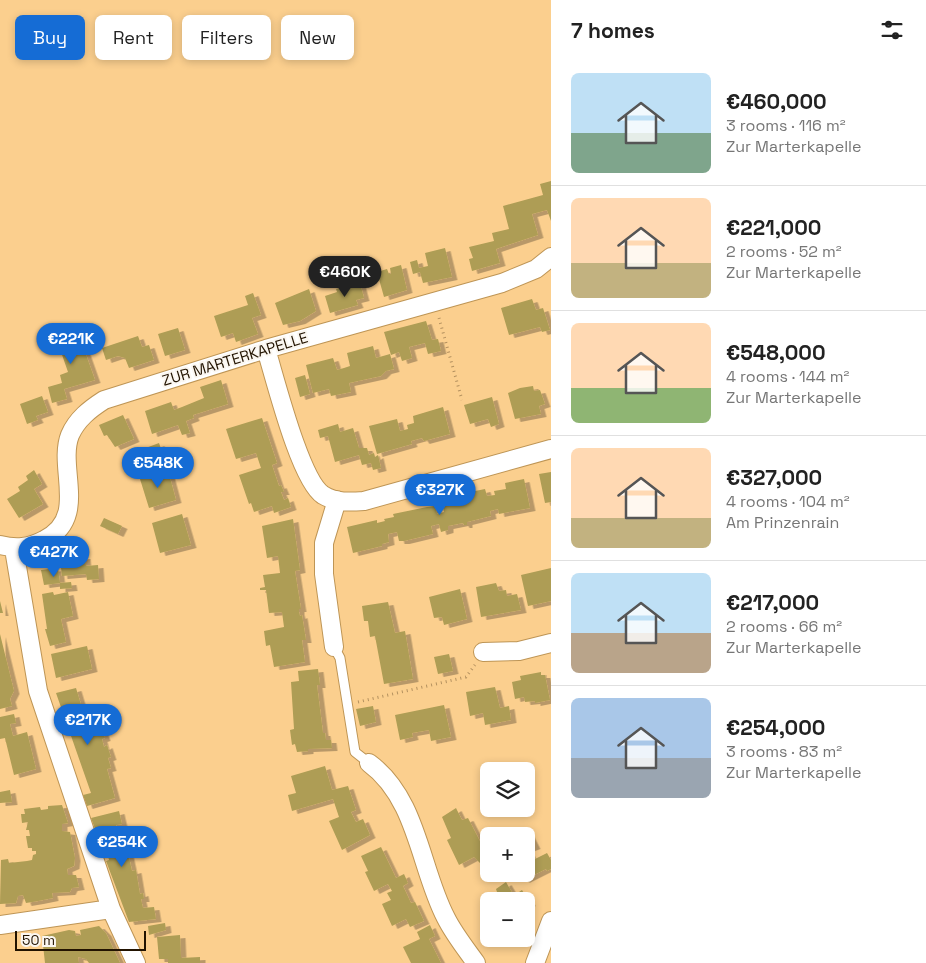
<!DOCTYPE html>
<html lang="en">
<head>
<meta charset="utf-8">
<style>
	:root { --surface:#fff; --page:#f6f6f6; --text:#222; --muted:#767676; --line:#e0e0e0; --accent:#156cd5 }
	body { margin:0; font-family:"Space Grotesk",sans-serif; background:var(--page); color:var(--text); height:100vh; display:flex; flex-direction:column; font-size:19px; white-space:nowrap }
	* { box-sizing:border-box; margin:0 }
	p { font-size:16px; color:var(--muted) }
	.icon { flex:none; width:28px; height:28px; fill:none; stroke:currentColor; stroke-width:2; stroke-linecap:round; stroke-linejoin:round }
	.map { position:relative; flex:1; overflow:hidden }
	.sheet { display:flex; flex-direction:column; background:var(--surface); width:375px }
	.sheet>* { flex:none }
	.top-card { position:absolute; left:15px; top:15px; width:460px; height:45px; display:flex; gap:10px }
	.tools { position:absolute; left:480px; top:762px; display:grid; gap:10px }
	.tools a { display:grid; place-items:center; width:55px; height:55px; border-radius:8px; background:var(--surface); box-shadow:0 2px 8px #0003; font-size:25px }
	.scale { position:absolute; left:15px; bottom:12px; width:131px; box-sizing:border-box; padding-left:5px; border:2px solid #221300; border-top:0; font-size:14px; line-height:18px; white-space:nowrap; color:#221300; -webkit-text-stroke:4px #fbf7f1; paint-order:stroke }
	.price { position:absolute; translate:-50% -42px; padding:0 11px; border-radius:18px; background:var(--accent); color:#fff; font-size:16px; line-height:32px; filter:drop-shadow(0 1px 2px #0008) }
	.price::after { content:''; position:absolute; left:50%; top:30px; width:15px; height:11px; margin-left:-8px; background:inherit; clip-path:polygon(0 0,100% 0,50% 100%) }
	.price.active { background:#222; color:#fff }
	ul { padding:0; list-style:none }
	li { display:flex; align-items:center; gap:15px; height:125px; padding:0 20px }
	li+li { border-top:1px solid var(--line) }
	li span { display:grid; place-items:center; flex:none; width:140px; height:100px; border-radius:8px; color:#555 }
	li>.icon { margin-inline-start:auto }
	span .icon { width:60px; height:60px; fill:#fffc; stroke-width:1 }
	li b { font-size:21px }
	h2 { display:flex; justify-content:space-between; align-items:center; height:60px; padding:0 20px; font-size:21px }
	.pill { padding:0 18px; border-radius:8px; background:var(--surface); box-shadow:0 2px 8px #0003; font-size:18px; line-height:45px }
	.pill.active { background:var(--accent); color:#fff }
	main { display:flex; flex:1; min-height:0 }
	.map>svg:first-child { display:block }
	.building { fill:#ae9d54; filter:url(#shadow) }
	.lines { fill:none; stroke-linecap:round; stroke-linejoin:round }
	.lane-casing { stroke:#be9555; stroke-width:11 }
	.street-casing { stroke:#be9555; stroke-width:20 }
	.path { stroke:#b4915f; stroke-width:3; stroke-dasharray:1 4; stroke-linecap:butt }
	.lane { stroke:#fff; stroke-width:9 }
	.street { stroke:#fff; stroke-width:18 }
	.labels { text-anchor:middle; stroke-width:4; stroke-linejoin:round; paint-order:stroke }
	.street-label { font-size:15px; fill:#221300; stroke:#fbf7f1 }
</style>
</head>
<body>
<main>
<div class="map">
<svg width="551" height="963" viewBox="0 0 551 963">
	<defs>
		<filter id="shadow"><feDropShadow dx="5.5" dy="3" stdDeviation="0" flood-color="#0004"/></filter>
	</defs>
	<rect width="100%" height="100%" fill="#fbcf8e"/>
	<path class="building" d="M551,181v40l-4,-11 -15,4 6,21 -42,14 4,14 -28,8 -3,-12 4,-1 -4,-11 25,-6 -2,-8 17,-4 -6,-23 40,-11 -3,-11z
		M445,248l7,29 -29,6 -3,-11 -7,2 -3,-12 7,-2 2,8 9,-2 -3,-13z
		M401,265l6,25 -23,7 -7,-25 10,-3 2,5h2l-1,-6z
		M360,283l4,15 -8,2 2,5 -28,8 -5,-17 12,-4 -1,-3z
		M309,289l7,22 -16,10 -17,4 -8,-22z
		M253,293l8,22 -9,3 6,16 -22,8 -3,-9 -12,4 -7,-21 34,-11 -3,-9z
		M532,299l4,11 7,-2 7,22 -8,2 -2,-5 -31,8 -8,-27z
		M426,321l6,19 6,-1 3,12 -13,3 -3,-11 -16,4 3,11 -10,3 -3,-9 -8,3 -7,-23z
		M178,328l7,22 -20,6 -7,-22z
		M77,329l18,51 -31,9 3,10 -15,4 -4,-16 14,-4 -2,-8 8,-3 -8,-23 -5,2 -4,-12z
		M138,336l4,11 7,-2 5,15 -25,8 -4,-10 -7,-2 -12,4 -4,-12z
		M373,346l3,12 14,-4 4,15 -8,2 -5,5 -32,7 2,9 -20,4 -2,-7 -16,4 -7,-28 27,-7 4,12 7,-2 6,-2 -3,-13z
		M305,375l5,19 -10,3 -5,-19z
		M221,380l7,24 -35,11 1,3 -8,3 4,12 -8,2 -4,-10 -26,9 -7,-23 26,-9 3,8 8,-3 22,-9 -4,-11z
		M533,386l1,5 6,-1 5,14 -6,2 2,8 -26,5 -7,-26 12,-5z
		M42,396l6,16 -12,4 2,4 -11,4 -7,-20z
		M492,397l7,27 -8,3 -3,-8 -18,5 -6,-19z
		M443,407l7,27 -26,7 -2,-3 -11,3 1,3 -35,10 -8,-28 28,-7 3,12 8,-2 -1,-4 7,-2 -1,-7z
		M123,415l11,24 -19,8 -8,-12 -3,1 -5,-11z
		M262,418l15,45 -5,2 7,21 2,-1 3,7h-3l3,8 4,-2 3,9 -17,6 -2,-7 -18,6 -3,-9 -2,1 -10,-29 22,-7 -5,-15 -20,6 -10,-30z
		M338,424l2,8 13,-4 6,20h8l2,7 5,-2 1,4 3,-2 3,13 -8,2 -2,-7 -9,2 -3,-10 -24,7 -7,-26 -8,2 -2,-8z
		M159,443l6,17 -17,5 -5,-16z
		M34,470l8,14 -8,5 9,15 -24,14 -12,-19 13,-8 -2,-4 10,-7 -2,-4z
		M168,470l8,30 -27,8 -9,-29z
		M551,472v30l-6,1 -6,-29z
		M524,479l6,29 -31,6 -1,-5 -8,2 1,5 -24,6v3h-3l-1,-2 -15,3v4l-7,2 -2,-8 -8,2 2,8 -29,7h-5l-2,-9 -9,2 1,8 -7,2v2l-29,7 -6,-26 30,-7v3l8,-2 -1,-2 10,-2 -1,-3 34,-7 8,-1 2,8 7,-2 -3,-14 44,-9 2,7 8,-1 -1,-4 12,-2 -1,-6z
		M182,514l9,31 -31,8 -8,-30z
		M104,518l18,8 -4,8 -18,-8z
		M293,519l7,51 -5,1 6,38h-2v3l1,4 2,-1 4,25h-4l3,22 -31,5 -4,-22 -4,1 -2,-15 20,-4 -2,-15 -13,1 -3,-23h-6v-2l5,-1 -2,-12 17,-2 -2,-17 -11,2 -5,-32z
		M85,556l1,10 12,-1 1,14 -12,1 -1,-6 -24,2 -2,-17z
		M58,568l2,15 11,-1 1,6 -12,1v-6l-16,2 -3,-15z
		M551,568v33l-23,5 -7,-31z
		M496,583l3,8 7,-1 1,6 10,-2 4,16 -40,7 -5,-30z
		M460,589l7,30 -23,6 -2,-8 -8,1 -5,-21z
		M53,592l1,3 14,-3 5,24 -12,3 5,23 -16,4 -5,-17h2l-5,-35z
		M0,601l3,12h-3z
		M388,602l7,31 10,-2 8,48 -29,5 -9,-48 -5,1 -2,-16h-4l-2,-15z
		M0,634l14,57 -4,8 2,7 -12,3z
		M87,646l5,23 -36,9 -5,-24z
		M449,654l4,17 -15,3 -4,-17z
		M318,669l2,16h-3l6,48h2l1,7h5l1,8 -24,1v2l-11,1 -2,-8 -3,1 -2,-15 4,-1 -3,-47 8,-1 -1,-10z
		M541,672v3h4l5,25 -15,3v-2l-10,1 -1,-5 -9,2 -3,-17 9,-2 -1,-4z
		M495,687l5,21 9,-2 2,14 -26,5 -2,-12 -13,3 -4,-24z
		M76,688l6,20 11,-2 4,21 4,-1 4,12 -3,1 2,8 3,-2 4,12 -3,1 3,10 -4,1 8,29 -28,8 -4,-11 8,-2 -35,-100z
		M444,705l7,32 -20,4 -2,-11 -17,3 1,4 -13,3 -5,-25z
		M373,706l3,16 -16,4 -4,-17z
		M14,714l2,9 -6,1 3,12 14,-4 9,37 -22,6 -9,-37 -5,1v-22z
		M325,766l7,24 16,-4 8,24 -5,2 5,10 7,-3 7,16 -28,15 -13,-29 10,-4 -6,-18 -41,12 -4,-16 8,-2 -5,-17z
		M10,790l2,12 -12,1v-11z
		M62,805l6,18 -6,1v7l8,1 5,26 -1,8 -7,3 1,6h8l3,12 -7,1 -2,4 -18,1 1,5 -15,3 -12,2 -3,-8 -5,1 -2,7 -16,1 1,-44 7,-1 1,4 18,-2 5,-1 1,-5 3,-1v-3h-4v-3h-4l-2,-12h4l-1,-6h-3l2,-8 -6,1 -1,-9h4l-1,-5 16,-2 1,3 7,-1v-3z
		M456,808l6,12 6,-2 19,37 -7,8 -6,-6 -15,8 -12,-25 4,-2 -9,-21z
		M119,811l3,13 -6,1 4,15 5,-1 7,32 4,-1 4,24 3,-1 1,6h-3l2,9 11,-1 2,12 -27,3 -23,-61 3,-1 -4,-16 -4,1 -10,-27z
		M529,834l6,12 -8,3 6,11 14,-7 4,7v9l-4,2 -1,-2 -22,11 -3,-6h5v-39z
		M381,847l15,31 8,-4 4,9 -5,3 8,17 4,-1 9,19 -14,6 -4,-8 -14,7 -10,-22 9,-4 -4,-7 5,-2 -4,-7 -14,7 -9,-19 3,-1 -7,-15z
		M506,882l11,19h-28v15l-9,-15 17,-9 -1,-3z
		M522,890l8,13 -4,3v-5h-6l-4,-7z
		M165,923l1,7 -17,5 -1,-9z
		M430,925l5,11 -6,3 12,24h-30l-8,-16 17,-8 -3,-7z
		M99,926l7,7 14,30h-31l-3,-4 -8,-2 1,6h-34l-3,-27 27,-6 6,1 1,5 5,-1 -1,-5z
		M180,935l1,23 19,-1v6h-32v-4h-9l-2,-22z"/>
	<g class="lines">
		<defs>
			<path id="lane" d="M334,647l6,11 15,94 14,11"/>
			<path id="street" d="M266,349c9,29 34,131 57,146 13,8 27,7 41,6l187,-52
				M0,545c16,4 29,3 44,-5 45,-22 13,-72 26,-105 7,-16 20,-26 34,-35l162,-51 236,-66 34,-14 15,-12
				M334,647l-10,-73v-31l13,-43
				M483,652l36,-1 32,-8
				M369,763c49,36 51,106 77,155 8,16 20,31 30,45
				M111,909l25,54
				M0,925l111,-16 -73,-218 -24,-142
				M535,963l16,-42"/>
		</defs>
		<use href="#lane" class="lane-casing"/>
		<use href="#street" class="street-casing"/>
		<path class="path" d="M439,318l23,82
			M358,702l108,-25 9,-12"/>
		<use href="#lane" class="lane"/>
		<use href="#street" class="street"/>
	</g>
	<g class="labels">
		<g class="street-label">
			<text transform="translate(235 359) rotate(-17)" y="5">ZUR MARTERKAPELLE</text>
		</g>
	</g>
</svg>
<div class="tools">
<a><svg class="icon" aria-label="layers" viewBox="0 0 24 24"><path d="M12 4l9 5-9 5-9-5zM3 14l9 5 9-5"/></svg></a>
<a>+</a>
<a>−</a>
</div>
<div class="scale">50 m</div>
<b class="price active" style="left:345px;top:298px">€460K</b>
<b class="price" style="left:71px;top:365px">€221K</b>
<b class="price" style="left:158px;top:489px">€548K</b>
<b class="price" style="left:440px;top:516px">€327K</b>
<b class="price" style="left:54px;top:578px">€427K</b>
<b class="price" style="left:88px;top:746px">€217K</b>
<b class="price" style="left:122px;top:868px">€254K</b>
<div class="top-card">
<a class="pill active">Buy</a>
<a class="pill">Rent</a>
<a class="pill">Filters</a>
<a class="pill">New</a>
</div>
</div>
<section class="sheet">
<h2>7 homes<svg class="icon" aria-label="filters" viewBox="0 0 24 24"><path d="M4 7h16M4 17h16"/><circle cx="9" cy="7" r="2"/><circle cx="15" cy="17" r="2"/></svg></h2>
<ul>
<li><span style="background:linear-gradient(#bfe0f5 60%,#7fa58c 0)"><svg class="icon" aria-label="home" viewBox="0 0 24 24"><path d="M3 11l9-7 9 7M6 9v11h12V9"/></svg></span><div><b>€460,000</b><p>3 rooms · 116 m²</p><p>Zur Marterkapelle</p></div></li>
<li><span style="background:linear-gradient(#ffd9b3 65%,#c2b280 0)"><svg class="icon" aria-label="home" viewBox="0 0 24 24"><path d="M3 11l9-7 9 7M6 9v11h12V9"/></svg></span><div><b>€221,000</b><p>2 rooms · 52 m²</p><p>Zur Marterkapelle</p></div></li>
<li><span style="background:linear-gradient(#ffd9b3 65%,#8fb573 0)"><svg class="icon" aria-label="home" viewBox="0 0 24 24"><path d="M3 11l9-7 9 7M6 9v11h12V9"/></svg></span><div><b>€548,000</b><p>4 rooms · 144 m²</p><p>Zur Marterkapelle</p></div></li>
<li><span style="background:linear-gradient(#ffd9b3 70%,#c2b280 0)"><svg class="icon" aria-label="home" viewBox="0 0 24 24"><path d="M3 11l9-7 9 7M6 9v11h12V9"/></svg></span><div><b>€327,000</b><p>4 rooms · 104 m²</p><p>Am Prinzenrain</p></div></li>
<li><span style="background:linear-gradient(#bfe0f5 60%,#b9a48a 0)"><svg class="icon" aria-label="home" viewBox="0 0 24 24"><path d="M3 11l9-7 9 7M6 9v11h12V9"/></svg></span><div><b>€217,000</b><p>2 rooms · 66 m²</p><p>Zur Marterkapelle</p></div></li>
<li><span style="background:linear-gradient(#a9c7e8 60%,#9aa5b1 0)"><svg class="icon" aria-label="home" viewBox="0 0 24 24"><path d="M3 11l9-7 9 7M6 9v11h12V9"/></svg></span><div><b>€254,000</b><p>3 rooms · 83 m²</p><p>Zur Marterkapelle</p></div></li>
</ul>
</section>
</main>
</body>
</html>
